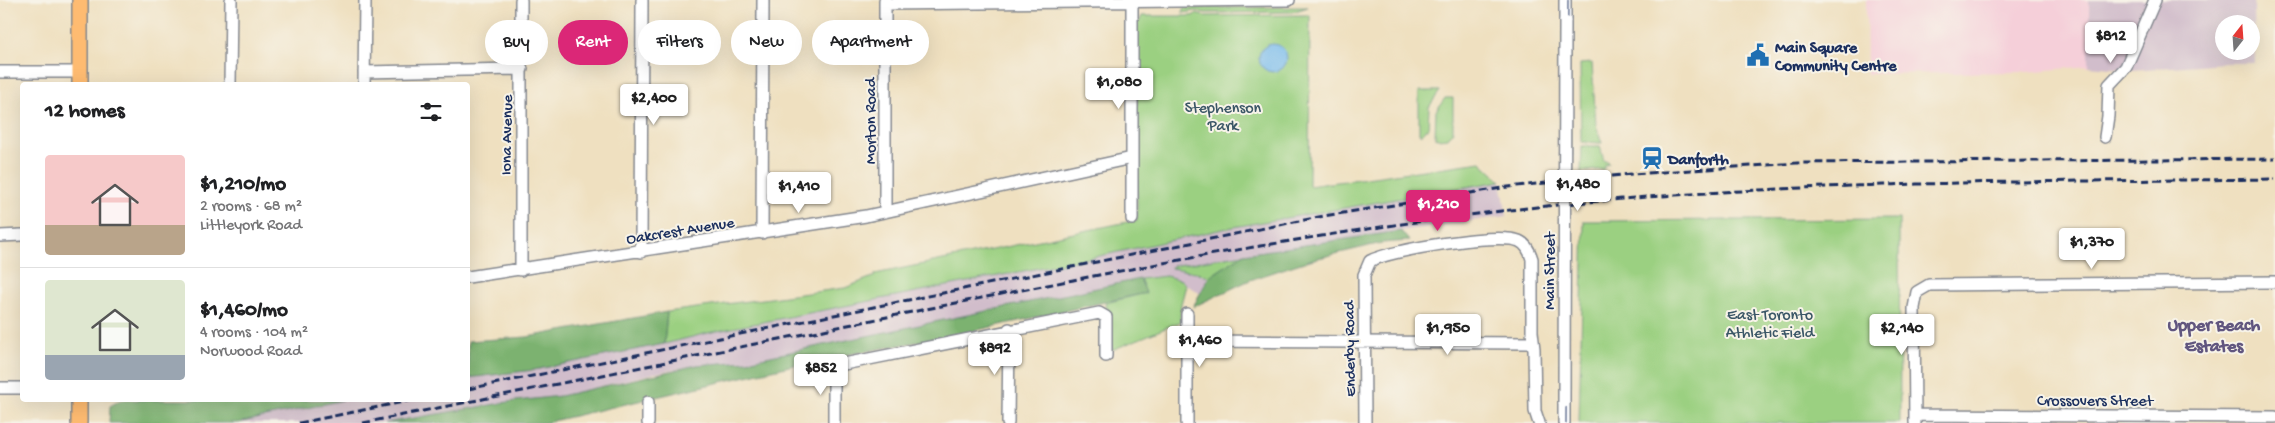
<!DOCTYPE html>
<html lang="en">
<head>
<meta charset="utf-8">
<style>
	:root { --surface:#fff; --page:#f2f2f2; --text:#202124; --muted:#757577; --line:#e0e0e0; --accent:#db2777 }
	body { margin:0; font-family:"Gochi Hand",sans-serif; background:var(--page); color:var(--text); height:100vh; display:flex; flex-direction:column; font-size:19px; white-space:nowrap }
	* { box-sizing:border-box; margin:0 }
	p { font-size:16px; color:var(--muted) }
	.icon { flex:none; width:28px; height:28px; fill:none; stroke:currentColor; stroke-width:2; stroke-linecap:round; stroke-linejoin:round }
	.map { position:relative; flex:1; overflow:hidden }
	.sheet { position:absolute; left:20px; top:82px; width:450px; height:320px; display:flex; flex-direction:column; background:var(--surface); border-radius:5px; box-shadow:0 5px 20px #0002 }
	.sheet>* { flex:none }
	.guide { position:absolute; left:485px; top:20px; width:475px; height:45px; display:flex; gap:10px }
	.needle { width:32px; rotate:17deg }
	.tools { position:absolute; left:2215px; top:15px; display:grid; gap:10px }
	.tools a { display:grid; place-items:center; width:45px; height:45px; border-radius:50%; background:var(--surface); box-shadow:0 5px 20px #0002; font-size:25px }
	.price { position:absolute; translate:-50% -42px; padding:0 11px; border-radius:5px; background:#fff; color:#222; font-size:16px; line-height:32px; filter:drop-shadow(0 1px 2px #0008) }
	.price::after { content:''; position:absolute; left:50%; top:30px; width:15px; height:11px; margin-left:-8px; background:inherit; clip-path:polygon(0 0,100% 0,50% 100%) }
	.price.current { background:var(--accent); color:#fff }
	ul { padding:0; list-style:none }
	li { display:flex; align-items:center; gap:15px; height:125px; padding:0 25px }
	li+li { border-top:1px solid var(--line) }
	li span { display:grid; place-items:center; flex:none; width:140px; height:100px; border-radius:5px; color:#555 }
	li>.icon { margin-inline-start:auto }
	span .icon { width:60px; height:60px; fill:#fffc; stroke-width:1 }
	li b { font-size:21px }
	h2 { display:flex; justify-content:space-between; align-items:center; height:60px; padding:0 25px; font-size:21px }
	.tag { padding:0 18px; border-radius:22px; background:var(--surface); box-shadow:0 5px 20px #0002; font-size:18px; line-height:45px }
	.tag.current { background:var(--accent); color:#fff }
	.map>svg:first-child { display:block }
	.built { fill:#f5cfd9 }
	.industrial { fill:#d1bdcb; fill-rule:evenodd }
	.green { fill:#9bd081; stroke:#5b8070 }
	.forest { fill:#7cb26f; stroke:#4c7066 }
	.water { fill:#77bbed; stroke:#4975a6 }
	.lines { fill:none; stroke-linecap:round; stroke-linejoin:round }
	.minor-casing { stroke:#85888f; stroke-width:14 }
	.major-casing { stroke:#85888f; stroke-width:18 }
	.minor { stroke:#fff; stroke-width:11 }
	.major { stroke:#febb71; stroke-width:15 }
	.tram { stroke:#1b2f5e; stroke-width:1 }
	.rail { stroke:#1b2f5e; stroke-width:3; stroke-dasharray:8 4; stroke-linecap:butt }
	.minor-bridge-casing { stroke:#85888f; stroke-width:14; stroke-linecap:butt }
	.minor-bridge { stroke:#fff; stroke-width:11 }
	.labels { text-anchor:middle; stroke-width:4; stroke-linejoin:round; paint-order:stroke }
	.poi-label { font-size:16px; font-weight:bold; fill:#1b2f5e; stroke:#f7f3e8; text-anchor:start }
	.park-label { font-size:16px; fill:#3b5767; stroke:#f7f3e8 }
	.street-label { font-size:16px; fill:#1b2f5e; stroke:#f7f3e8 }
	.neighbourhood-label { font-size:18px; font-weight:bold; fill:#61567f; stroke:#f7f3e8 }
</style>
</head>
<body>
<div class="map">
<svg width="2275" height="423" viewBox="0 0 2275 423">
	<rect width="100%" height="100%" fill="#f7f3e8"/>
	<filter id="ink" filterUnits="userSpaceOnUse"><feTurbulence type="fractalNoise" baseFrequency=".02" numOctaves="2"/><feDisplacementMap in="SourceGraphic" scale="10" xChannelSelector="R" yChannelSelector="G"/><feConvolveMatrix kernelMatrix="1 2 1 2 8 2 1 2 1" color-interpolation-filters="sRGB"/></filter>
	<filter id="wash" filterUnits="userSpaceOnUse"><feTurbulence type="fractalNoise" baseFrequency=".0096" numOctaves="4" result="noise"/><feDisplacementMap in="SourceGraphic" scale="20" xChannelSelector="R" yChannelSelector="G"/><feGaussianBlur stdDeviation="1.12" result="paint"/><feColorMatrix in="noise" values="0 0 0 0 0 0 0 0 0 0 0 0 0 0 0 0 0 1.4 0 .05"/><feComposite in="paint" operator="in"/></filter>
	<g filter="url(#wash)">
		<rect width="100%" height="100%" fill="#efe0c0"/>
		<path class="built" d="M1866,0h223v66l-62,6 -160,2z"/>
		<path class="industrial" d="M2089,0h165l1,63h-31l-91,7 -44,-4zM2224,24h27v27h-27z
			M1501,181l6,35 -142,20 -156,41 -9,16 -14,-8 -5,-5 -15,-4 -14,1 -405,84 -50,4 -42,8 -95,23 -52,6 -123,21h-147l105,-23h125v-22l66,-8 178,-38 383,-75 133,-29z"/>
		<path class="green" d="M1308,7l-16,5 -87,1 -9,-2 -13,2v-5z
			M1196,14l8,2 106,-1 -1,171 172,-24 20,19 -273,47 -133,29 -383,75 -48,12 3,-32 178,-24 30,-12v-2l262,-54v-198h2l3,-6h50z
			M1592,63l4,62 6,18 -21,-1 -1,-78z
			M1419,91h21l-11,16 -1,22h-3l-3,5h-3z
			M1445,98h8v34l-5,6 -11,1 -2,-1 1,-27z
			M1582,146h18l4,15h4l1,3 -4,1 -1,4 -23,3z
			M1899,219l1,204h-321l5,-202z
			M1244,254l-35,23 -15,-5 -23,-4 1,-2z
			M1166,276l15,4 5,5 -5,19 -1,18 -68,28c-5,-16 0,-32 -7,-47l41,-10 -6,-14z"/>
		<path class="forest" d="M1401,231l8,10 -27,2 -72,17 -60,20 -57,27 16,-30 35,-23z
			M1140,279l6,14 -196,43 -143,26 -263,61h-159l123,-21 52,-6 137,-31 50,-4z
			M667,312l-3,32 -130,26 -66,8v-37l59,-4z
			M121,400h222l-105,23h-129l1,-17z"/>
		<path class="water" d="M1259 58a14 14 0 1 1 28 0a14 14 0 1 1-28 0Z"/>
	</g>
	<g filter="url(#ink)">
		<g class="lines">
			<defs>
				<path id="minor" d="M885,0v212
					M1132,0v219
					M885,4l404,-4
					M1565,22v-22
					M0,72h80
					M364,72l158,-3
					M230,85l1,-85
					M364,85l1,-85
					M2105,137l3,-21 1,-31 17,-18 29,-67
					M762,233l1,-233
					M0,236l22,-1
					M641,252l1,-252
					M521,270v-270
					M468,277l398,-61 266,-58
					M1187,341l346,2
					M0,388h22
					M648,402v21
					M1915,415l360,2
					M834,423v-55l10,-4 255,-51 7,4v39
					M1008,423l1,-94
					M1187,423v-109
					M1365,423l-1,-148 6,-14c21,-11 127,-29 149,-20 7,3 11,11 13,18v73l2,17 1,62 4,12
					M1564,423v-21
					M1915,423l-1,-115 3,-16 12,-7 346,-3"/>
				<path id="major" d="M80,85v-85
					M79,423v-23"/>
			</defs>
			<use href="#minor" class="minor-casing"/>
			<use href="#major" class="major-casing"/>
			<use href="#minor" class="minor"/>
			<use href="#major" class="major"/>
			<path class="tram" d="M1566,423l2,-423"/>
			<path class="rail" d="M468,389l856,-173 184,-29 124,-13 165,-11 478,-4
				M299,423l114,-23
				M363,423c175,-35 349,-70 524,-106 212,-43 425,-85 641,-109 248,-27 498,-26 747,-29"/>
			<defs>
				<path id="minor-bridge" d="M1564,402l1,-380"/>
			</defs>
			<use href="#minor-bridge" class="minor-bridge-casing"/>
			<use href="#minor-bridge" class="minor-bridge"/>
		</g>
	</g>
	<defs>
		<symbol id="civic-bare" viewBox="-9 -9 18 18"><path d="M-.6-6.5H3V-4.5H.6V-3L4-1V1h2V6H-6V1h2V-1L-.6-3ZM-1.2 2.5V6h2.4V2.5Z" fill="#1f6fb2" stroke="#f7f3e8" stroke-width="2.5" paint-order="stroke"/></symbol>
		<symbol id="station-bare" viewBox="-9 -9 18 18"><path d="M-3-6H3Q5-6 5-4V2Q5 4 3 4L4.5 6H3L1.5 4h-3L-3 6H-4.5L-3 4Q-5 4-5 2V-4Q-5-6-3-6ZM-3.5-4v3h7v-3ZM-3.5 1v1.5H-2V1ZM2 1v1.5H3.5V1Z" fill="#1f6fb2" stroke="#f7f3e8" stroke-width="2.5" paint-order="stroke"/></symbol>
	</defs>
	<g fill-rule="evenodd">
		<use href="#civic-bare" x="1742" y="39" width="32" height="32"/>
		<use href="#station-bare" x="1636" y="142" width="32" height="32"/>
	</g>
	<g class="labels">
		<g class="poi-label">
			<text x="1775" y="52">Main Square<tspan x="1775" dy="18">Community Centre</tspan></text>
			<text x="1668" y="164">Danforth</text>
		</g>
		<g class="park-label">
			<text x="1223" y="112">Stephenson<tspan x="1223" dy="18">Park</tspan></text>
			<text x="1770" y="319">East Toronto<tspan x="1770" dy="18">Athletic Field</tspan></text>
		</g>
		<g class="street-label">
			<text transform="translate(869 121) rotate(-90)" y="6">Morton Road</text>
			<text transform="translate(505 135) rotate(-89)" y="6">Iona Avenue</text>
			<text transform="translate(680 229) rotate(-9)" y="6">Oakcrest Avenue</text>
			<text transform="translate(1548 271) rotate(-90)" y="6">Main Street</text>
			<text transform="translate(1348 349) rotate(-91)" y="6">Enderby Road</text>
			<text x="2095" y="405">Crossovers Street</text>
		</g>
		<g class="neighbourhood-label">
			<text x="2214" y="330">Upper Beach<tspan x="2214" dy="21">Estates</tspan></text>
		</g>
	</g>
</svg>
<div class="tools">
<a><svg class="needle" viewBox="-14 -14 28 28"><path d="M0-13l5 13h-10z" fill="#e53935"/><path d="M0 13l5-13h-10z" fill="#757577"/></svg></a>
</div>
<b class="price" style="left:2111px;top:64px">$812</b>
<b class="price" style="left:1119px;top:110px">$1,080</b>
<b class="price" style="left:654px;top:126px">$2,400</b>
<b class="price" style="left:1578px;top:212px">$1,480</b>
<b class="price" style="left:799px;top:214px">$1,410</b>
<b class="price current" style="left:1438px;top:232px">$1,210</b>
<b class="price" style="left:2092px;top:270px">$1,370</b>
<b class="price" style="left:1448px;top:356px">$1,950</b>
<b class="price" style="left:1902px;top:356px">$2,140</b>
<b class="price" style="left:1200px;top:368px">$1,460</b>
<b class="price" style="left:995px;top:376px">$892</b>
<b class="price" style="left:821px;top:396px">$852</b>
<div class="guide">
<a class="tag">Buy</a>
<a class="tag current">Rent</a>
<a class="tag">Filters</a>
<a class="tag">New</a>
<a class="tag">Apartment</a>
</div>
<section class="sheet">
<h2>12 homes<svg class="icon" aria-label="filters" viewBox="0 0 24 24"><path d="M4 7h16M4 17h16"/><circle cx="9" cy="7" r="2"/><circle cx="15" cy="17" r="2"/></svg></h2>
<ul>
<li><span style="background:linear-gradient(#f6c9c9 70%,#b9a48a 0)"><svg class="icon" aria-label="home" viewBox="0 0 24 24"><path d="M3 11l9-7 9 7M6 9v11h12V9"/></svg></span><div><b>$1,210/mo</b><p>2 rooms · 68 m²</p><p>Littleyork Road</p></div></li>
<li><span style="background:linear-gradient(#dfe7d0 75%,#9aa5b1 0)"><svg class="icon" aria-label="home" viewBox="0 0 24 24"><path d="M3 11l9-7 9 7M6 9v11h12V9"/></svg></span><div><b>$1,460/mo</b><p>4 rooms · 104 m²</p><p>Norwood Road</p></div></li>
</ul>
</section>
</div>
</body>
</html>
